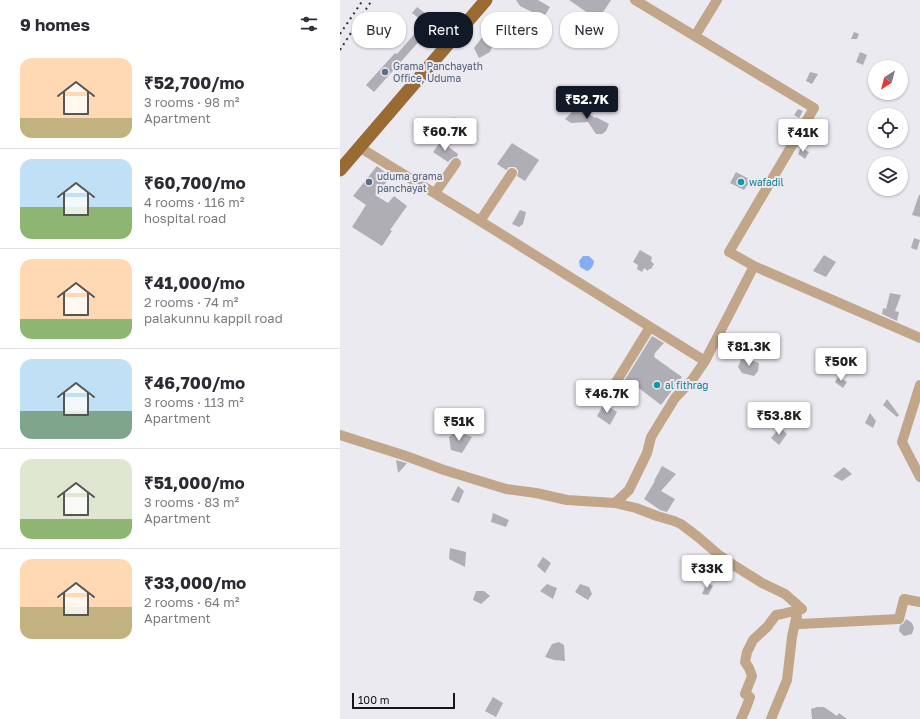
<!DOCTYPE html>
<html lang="en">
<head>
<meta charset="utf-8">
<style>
	:root { --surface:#fff; --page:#f2f2f3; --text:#2b2b33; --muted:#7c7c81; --line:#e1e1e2; --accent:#111827 }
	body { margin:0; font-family:"Golos Text",sans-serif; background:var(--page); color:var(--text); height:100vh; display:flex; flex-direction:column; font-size:15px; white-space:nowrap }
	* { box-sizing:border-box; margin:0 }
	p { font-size:13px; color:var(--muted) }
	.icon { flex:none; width:22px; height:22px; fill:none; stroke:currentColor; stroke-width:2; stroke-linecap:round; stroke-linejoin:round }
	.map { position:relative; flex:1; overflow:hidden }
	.panel { display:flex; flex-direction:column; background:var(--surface); width:340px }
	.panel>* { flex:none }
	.guide { position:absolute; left:12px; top:12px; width:380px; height:36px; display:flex; gap:8px }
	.needle { width:26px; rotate:216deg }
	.controls { position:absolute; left:528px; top:60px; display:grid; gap:8px }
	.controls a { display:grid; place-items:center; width:40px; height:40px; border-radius:50%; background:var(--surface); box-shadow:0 1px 3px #0004; font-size:20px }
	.scale { position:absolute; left:12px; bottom:10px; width:103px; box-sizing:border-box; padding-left:4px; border:2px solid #161518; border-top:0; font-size:11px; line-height:14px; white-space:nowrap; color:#161518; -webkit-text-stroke:3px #eceaf1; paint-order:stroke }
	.price { position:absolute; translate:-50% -34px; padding:0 9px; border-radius:4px; background:#fff; color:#222; font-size:13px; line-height:26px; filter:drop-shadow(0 1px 2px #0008) }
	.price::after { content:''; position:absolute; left:50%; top:24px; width:12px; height:9px; margin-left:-6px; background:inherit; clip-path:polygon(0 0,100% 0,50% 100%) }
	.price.selected { background:var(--accent); color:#fff }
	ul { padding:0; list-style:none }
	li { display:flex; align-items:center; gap:12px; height:100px; padding:0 20px }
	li+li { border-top:1px solid var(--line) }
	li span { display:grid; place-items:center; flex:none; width:112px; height:80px; border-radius:12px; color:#555 }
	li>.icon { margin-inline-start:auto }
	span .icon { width:48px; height:48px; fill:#fffc; stroke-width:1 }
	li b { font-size:17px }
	h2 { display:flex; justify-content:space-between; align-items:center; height:48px; padding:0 20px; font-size:17px }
	.tag { padding:0 14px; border-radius:16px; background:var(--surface); box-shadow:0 1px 3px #0004; font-size:14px; line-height:36px }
	.tag.selected { background:var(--accent); color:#fff }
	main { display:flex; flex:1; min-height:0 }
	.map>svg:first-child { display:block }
	.water { fill:#86adf4 }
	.building { fill:#b0aeb5 }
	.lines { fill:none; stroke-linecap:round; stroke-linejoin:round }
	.minor { stroke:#c1a68a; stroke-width:10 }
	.major { stroke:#9a6a33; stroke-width:13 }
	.rail { stroke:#333135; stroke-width:2; stroke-dasharray:2 4; stroke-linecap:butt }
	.service-dot { fill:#5c6f8a; stroke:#eceaf1; stroke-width:1.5 }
	.culture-dot { fill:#0f9aa8; stroke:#eceaf1; stroke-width:1.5 }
	.labels { text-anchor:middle; stroke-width:4; stroke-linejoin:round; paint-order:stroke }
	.service-label { font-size:10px; fill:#4e5e75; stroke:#eceaf1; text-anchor:start }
	.culture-label { font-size:10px; fill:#0d838f; stroke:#eceaf1; text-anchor:start }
</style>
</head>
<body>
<main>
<section class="panel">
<h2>9 homes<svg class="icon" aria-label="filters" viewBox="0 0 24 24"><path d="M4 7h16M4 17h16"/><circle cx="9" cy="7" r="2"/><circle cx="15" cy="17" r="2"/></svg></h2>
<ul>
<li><span style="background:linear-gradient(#ffd9b3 75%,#c2b280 0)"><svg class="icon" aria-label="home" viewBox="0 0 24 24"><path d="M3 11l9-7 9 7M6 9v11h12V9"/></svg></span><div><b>₹52,700/mo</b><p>3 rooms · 98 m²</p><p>Apartment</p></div></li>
<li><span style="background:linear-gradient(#bfe0f5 60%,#8fb573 0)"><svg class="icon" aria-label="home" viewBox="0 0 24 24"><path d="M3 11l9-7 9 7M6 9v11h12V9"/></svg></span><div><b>₹60,700/mo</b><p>4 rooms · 116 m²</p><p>hospital road</p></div></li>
<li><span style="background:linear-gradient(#ffd9b3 75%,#8fb573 0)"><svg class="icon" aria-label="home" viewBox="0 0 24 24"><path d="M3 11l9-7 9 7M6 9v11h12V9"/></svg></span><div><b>₹41,000/mo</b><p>2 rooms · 74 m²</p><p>palakunnu kappil road</p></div></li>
<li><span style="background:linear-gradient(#bfe0f5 65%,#7fa58c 0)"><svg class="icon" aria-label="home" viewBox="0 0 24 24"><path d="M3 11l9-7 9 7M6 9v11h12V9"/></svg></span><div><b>₹46,700/mo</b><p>3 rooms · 113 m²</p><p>Apartment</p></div></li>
<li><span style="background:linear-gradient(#dfe7d0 75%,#8fb573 0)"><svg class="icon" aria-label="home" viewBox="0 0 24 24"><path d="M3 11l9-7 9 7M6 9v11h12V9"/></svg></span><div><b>₹51,000/mo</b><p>3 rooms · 83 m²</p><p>Apartment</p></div></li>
<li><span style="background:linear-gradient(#ffd9b3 60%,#c2b280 0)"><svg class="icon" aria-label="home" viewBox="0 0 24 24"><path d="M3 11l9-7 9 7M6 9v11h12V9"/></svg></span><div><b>₹33,000/mo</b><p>2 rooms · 64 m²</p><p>Apartment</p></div></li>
</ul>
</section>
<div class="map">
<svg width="580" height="719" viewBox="0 0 580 719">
	<rect width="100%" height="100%" fill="#eceaf1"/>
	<path class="water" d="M243,256h6l5,5c-1,5 -2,8 -7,10l-7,-4 -1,-6z"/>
	<path class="building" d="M176,0h22l12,7 -6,10 -4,-1 -20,-10z
		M229,0h42l-13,20z
		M77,7l13,10 -5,6 -13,-10z
		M84,23l6,6 -56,63 -8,-7 29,-32 2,1z
		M514,32l5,2 -2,5h-6z
		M143,36l10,8 -3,8 -11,6 -5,-10z
		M520,52l7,3 -4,10 -7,-3z
		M470,72l8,2 -6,10 -6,-3z
		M234,103l21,15 1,-1 13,7 -3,7 -4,3h-6l-8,-12 -17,1 -6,-4 7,-7z
		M458,109l5,2 -4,7 -5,-3z
		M114,117l9,5 -4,7 -3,3 -9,-5z
		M477,128l8,5 -7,9 -7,-4z
		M101,141l17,13 -1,3h-3l-3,2 -3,3 -15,-10z
		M172,143l27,17 -14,21 -8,-5 1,-2v-4l-3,-3h-6l-3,3 -9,-6z
		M461,148l8,4 -4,7 -7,-5z
		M37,166l14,11 -16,18 13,8 6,-7 13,10 -17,24 2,1 -10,15 -30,-19 14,-22 -13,-9z
		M396,172l15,8 -7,10 -14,-7z
		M579,195h1v22l-8,-2z
		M180,210l6,2 -3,12 -4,3 -7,-3z
		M574,238l6,2 -3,10 -6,-2z
		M300,250l12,7 -1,4 3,3 -3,5h-2l-1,2 -4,-3 -2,4 -5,-3 1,-4 -5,-3z
		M484,255l12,7 -10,15 -13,-6z
		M550,293l11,2 -6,16 4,1 -2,9 -15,-7 1,-6 3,1z
		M312,336l12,7 -9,10 -1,4 28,20 -21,28 -26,-20 -3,7 -11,-6z
		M402,357l17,6 -1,8 -4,5 -12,-3 -4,-6z
		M498,377l9,5 -4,6 -8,-6z
		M547,399l12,16 -2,2 -14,-12z
		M263,406h5l9,6 -7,13 -13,-9 5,-9z
		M530,413l6,8 -3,7 -8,-5z
		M440,427l7,7 -8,11 -8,-7z
		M116,431l16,6 -10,16 -11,-3 -2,-13z
		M56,460l11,3 -5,6 -4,4z
		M322,466l14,8 -15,17 14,8 -8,13 -7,-2 -16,-11 11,-18h-1z
		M504,467l8,7 -10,7 -9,-5z
		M118,486l6,5 -5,12 -8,-3z
		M153,513l16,7 -3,7 -15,-5z
		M110,548l16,4 -1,15 -16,-8z
		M203,557l8,6 -6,10 -8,-7z
		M367,582l6,4 -5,9 -6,-1z
		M207,584l10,4 -4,11 -13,-8z
		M240,584l9,3 3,7 -4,6 -13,-8z
		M136,591h8l6,5 -9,8 -8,-4z
		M566,619l6,4 2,5 -2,6 -8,2 -5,-5 1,-6 3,-1z
		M219,642l5,3 1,16 -11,-1 -9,-3 7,-13z
		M153,697l10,6 -7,14 -11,-6z
		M477,707h7l13,9 2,-3 8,6h-35l-1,-10z"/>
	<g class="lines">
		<path class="minor" d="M295,0l179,108 -85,144 25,14
			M355,36l22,-36
			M19,147l121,74 225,140 49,-95 166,72
			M95,193l21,-30
			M140,221l32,-48
			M580,385l-18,57 18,35
			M265,400l45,-73
			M0,435l66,21 38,14 62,19 30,4 31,7 48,3 21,5 21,8 17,5 7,3 17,13 21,18 16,11 27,17 23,11 17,15
			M275,503l14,-13 18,-37 4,-16 24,-39 17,-18 13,-19
			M456,618l4,6 99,-5 5,-20 16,3
			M401,719l5,-11 4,-11 -5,-3 7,-18 -3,-8 -4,-6 2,-10 6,-12 14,-13 9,-12 6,-1 20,-5
			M431,719l16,-39 5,-43 4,-19 1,-3"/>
		<path class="major" d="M0,170l146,-170"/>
		<path class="rail" d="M0,34l23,-34
			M0,50l32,-50"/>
	</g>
	<g class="service-dot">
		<circle cx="45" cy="72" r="4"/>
		<circle cx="29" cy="182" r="4"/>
	</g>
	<g class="culture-dot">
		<circle cx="401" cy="182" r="4"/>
		<circle cx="317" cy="385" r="4"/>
	</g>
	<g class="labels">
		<g class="service-label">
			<text x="53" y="70">Grama Panchayath<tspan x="53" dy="12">Office, Uduma</tspan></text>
			<text x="37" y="180">uduma grama<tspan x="37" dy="12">panchayat</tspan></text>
		</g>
		<g class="culture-label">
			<text x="409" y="186">wafadil</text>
			<text x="325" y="389">al fithrag</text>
		</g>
	</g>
</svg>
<div class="controls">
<a><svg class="needle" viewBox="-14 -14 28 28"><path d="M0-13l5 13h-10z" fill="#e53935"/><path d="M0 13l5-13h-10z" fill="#7c7c81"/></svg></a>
<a><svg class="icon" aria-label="locate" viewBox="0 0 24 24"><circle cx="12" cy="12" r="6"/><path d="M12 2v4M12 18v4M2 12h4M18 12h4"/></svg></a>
<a><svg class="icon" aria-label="layers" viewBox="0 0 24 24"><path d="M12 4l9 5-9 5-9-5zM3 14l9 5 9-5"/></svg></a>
</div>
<div class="scale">100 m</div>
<b class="price selected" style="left:247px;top:120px">₹52.7K</b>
<b class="price" style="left:105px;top:152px">₹60.7K</b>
<b class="price" style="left:463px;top:153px">₹41K</b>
<b class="price" style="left:409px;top:367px">₹81.3K</b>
<b class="price" style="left:501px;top:382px">₹50K</b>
<b class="price" style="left:267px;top:414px">₹46.7K</b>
<b class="price" style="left:439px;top:436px">₹53.8K</b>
<b class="price" style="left:119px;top:442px">₹51K</b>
<b class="price" style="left:367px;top:589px">₹33K</b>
<div class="guide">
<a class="tag">Buy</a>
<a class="tag selected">Rent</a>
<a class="tag">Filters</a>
<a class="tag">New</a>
</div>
</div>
</main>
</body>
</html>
